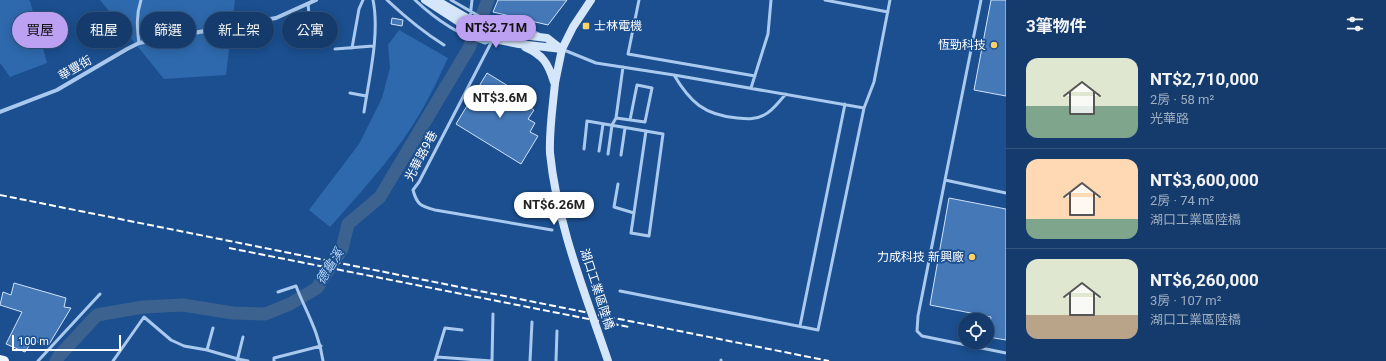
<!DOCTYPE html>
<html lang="zh-TW">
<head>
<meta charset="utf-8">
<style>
	:root { --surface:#143b6b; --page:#214673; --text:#f1f3f6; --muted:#9dadc1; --line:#33557e; --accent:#bca0f2 }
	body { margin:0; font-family:Roboto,"Noto Sans TC",sans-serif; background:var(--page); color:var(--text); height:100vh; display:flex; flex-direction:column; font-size:15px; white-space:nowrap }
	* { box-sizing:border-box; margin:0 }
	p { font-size:13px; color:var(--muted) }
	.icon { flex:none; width:22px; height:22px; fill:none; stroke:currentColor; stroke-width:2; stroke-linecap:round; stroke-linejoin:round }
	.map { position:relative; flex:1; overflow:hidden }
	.side { display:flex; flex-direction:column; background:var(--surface); width:380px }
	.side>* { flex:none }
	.hud { position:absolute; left:12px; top:12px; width:380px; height:36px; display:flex; gap:8px }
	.tools { position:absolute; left:958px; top:313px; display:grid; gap:8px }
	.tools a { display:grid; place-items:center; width:36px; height:36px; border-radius:50%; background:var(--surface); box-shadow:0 2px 10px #0003,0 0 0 1px var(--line); font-size:20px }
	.scale { position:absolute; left:12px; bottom:10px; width:109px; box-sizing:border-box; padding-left:4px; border:2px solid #fff; border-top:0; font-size:11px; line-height:14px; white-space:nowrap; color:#fff; -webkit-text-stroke:3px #1b4f8f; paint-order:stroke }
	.price { position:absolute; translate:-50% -34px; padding:0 9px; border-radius:14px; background:#fff; color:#222; font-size:13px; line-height:26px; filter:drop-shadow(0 1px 2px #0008) }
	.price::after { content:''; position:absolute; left:50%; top:24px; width:12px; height:9px; margin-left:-6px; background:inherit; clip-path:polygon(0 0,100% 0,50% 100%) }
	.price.selected { background:var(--accent); color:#111 }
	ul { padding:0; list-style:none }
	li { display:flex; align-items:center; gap:12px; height:100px; padding:0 20px }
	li+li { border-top:1px solid var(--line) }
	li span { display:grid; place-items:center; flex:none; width:112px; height:80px; border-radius:12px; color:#555 }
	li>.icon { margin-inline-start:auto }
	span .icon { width:48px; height:48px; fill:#fffc; stroke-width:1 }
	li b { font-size:17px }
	h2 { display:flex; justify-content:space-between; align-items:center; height:48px; padding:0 20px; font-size:17px }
	.chip { padding:0 14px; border-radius:18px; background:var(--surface); box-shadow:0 2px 10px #0003,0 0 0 1px var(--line); font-size:14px; line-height:36px }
	.chip.selected { background:var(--accent); color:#111 }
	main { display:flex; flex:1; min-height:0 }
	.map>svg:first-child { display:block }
	.green { fill:#2e69ad }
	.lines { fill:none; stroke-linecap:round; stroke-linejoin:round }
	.river { stroke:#3c6290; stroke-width:13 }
	.building { fill:#4478b7; stroke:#cfe3fa }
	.lane { stroke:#a9c9ee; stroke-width:3 }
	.street { stroke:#a9c9ee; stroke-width:4 }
	.secondary { stroke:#d6e6fa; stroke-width:8 }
	.primary { stroke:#f0f6ff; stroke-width:10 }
	.rail { stroke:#fff; stroke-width:2; stroke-dasharray:7 3; stroke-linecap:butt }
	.secondary-bridge { stroke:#d6e6fa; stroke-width:8 }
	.poi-dot { fill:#ffd166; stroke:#1b4f8f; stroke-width:1.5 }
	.labels { text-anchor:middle; stroke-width:3.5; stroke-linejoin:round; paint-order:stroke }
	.poi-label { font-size:12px; fill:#fff; stroke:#1b4f8f; text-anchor:end }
	.street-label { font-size:12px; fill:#fff; stroke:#1b4f8f }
	.water-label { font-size:13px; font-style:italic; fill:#b5d3f5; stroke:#1b4f8f }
</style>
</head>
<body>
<main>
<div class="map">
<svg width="1006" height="361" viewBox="0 0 1006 361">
	<rect width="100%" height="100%" fill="#1b4f8f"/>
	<path class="green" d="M0,0h28l2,1 17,62 -37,14 -10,-14z
		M100,0h135l-9,75 -62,4z
		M399,30l49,28c-13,28 -27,57 -46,83 -22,30 -47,58 -72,86l-21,-17 50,-66 23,-46 8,-30 -2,-23z"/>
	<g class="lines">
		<path class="river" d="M56,361l3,-5 38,-41 46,-8 40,-2 50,8 32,1 25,-10 27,-16 25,-39 6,-25 32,-27 89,-149 19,-48"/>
	</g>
	<path class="building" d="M498,0h69l-19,25 -55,-13z
		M991,0h15v96l-32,-6z
		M392,18l11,2 -1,6 -11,-2z
		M487,73l44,27 -4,6 7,4 -6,9 7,4 -5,9 8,4 -17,28 -65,-40z
		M949,198l57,11v131l-18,-3 3,-20 -61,-12z
		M14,283l52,15 -2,9 7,1 -23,38 -15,-6 -8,12 -19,-8 16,-32 -22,-7 3,-13 8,3z"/>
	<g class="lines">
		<path class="lane" d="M387,0c18,17 36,32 57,45
			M415,0c19,18 44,35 70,43l7,-3
			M451,0l33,19 16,5 24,3 15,7
			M639,0l-11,54 127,22
			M825,0l63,12
			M981,0l-36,180 61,13
			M308,4l3,30
			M470,18l2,-18
			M493,39l-74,143 -6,8c4,15 8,16 22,20l117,20
			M139,43c-2,-15 -3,-28 2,-43
			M352,48l7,-39 4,-9
			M335,49l38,-3
			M564,50l32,13 78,12 190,33 -46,222 -198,-39
			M674,75c16,27 30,40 63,43 9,1 18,2 27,-3 9,-4 15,-14 22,-21
			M751,88l17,-54 3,-34
			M350,93l16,3
			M864,108l10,-26 16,-82
			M364,112c5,-34 16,-78 9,-112
			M616,118l29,4 7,-34 -15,-3 -7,35
			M584,149l3,-28 76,13 -14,102 -18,-3 15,-102
			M599,151l4,-27
			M608,154l4,-29 4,-7 7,-51
			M621,155l4,-27
			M945,180l-27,136 -1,15 5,5 84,17
			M618,184l-4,23 20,6
			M278,292l18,-6c10,26 23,46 27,75
			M800,326l45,-222
			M207,350l6,-22
			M437,357l55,4
			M38,361l62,-67
			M113,361l31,-44 27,23 13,6 23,4 31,9 10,2
			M237,361l6,-24
			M274,361v-3l47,-12
			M435,361l10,-33 17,2
			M492,361l1,-47
			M530,361l2,-39
			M556,361l1,-30
			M721,361v-1"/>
		<path class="street" d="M0,112l57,-22 70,-41 12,-6 137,-25 40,-18"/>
		<path class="secondary" d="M425,0l40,26 29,13 25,5 43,5
			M436,0l43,25 19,7 49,6 14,11
			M525,47c18,8 23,16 29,35
			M555,83l7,-34 11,-22 18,-27"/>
		<path class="primary" d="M0,360l4,1"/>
		<path class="rail" d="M0,195l829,166
			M229,248l400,79"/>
		<path class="secondary-bridge" d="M555,83c-2,22 -6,47 -5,70 7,71 35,140 58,208"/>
	</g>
	<g class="poi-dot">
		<rect x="582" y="22" width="8" height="8" rx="2"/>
		<circle cx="994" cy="45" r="4"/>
		<circle cx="972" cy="257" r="4"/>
	</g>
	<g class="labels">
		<g class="poi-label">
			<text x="594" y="30" text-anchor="start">士林電機</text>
			<text x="986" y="49">恆勁科技</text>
			<text x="964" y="261">力成科技 新興廠</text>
		</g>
		<g class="street-label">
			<text transform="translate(75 68) rotate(-30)" y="4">華豐街</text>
			<text transform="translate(421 156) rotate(-62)" y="4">光華路9巷</text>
			<text transform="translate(597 289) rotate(72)" y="4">湖口工業區陸橋</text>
		</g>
		<g class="water-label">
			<text transform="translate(329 266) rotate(-58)" y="5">德龜溪</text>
		</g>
	</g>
</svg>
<div class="tools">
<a><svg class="icon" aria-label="locate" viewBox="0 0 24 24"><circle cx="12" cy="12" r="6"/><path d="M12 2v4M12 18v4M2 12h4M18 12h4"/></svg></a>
</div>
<div class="scale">100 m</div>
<b class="price selected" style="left:496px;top:49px">NT$2.71M</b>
<b class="price" style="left:500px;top:119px">NT$3.6M</b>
<b class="price" style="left:554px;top:226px">NT$6.26M</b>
<div class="hud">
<a class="chip selected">買屋</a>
<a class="chip">租屋</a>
<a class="chip">篩選</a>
<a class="chip">新上架</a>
<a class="chip">公寓</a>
</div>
</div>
<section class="side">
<h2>3筆物件<svg class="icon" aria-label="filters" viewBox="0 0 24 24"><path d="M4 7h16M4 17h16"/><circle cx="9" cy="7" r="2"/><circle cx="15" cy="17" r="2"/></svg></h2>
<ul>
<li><span style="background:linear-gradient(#dfe7d0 60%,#7fa58c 0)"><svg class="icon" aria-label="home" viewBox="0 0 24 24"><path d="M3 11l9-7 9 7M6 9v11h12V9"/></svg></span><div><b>NT$2,710,000</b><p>2房 · 58 m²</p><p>光華路</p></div></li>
<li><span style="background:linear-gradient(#ffd9b3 75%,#7fa58c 0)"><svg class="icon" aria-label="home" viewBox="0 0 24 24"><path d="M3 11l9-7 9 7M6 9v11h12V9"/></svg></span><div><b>NT$3,600,000</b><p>2房 · 74 m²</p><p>湖口工業區陸橋</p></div></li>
<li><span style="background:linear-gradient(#dfe7d0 70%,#b9a48a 0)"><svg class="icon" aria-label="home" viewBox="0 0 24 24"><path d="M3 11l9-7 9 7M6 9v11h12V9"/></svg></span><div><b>NT$6,260,000</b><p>3房 · 107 m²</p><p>湖口工業區陸橋</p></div></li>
</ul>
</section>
</main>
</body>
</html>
